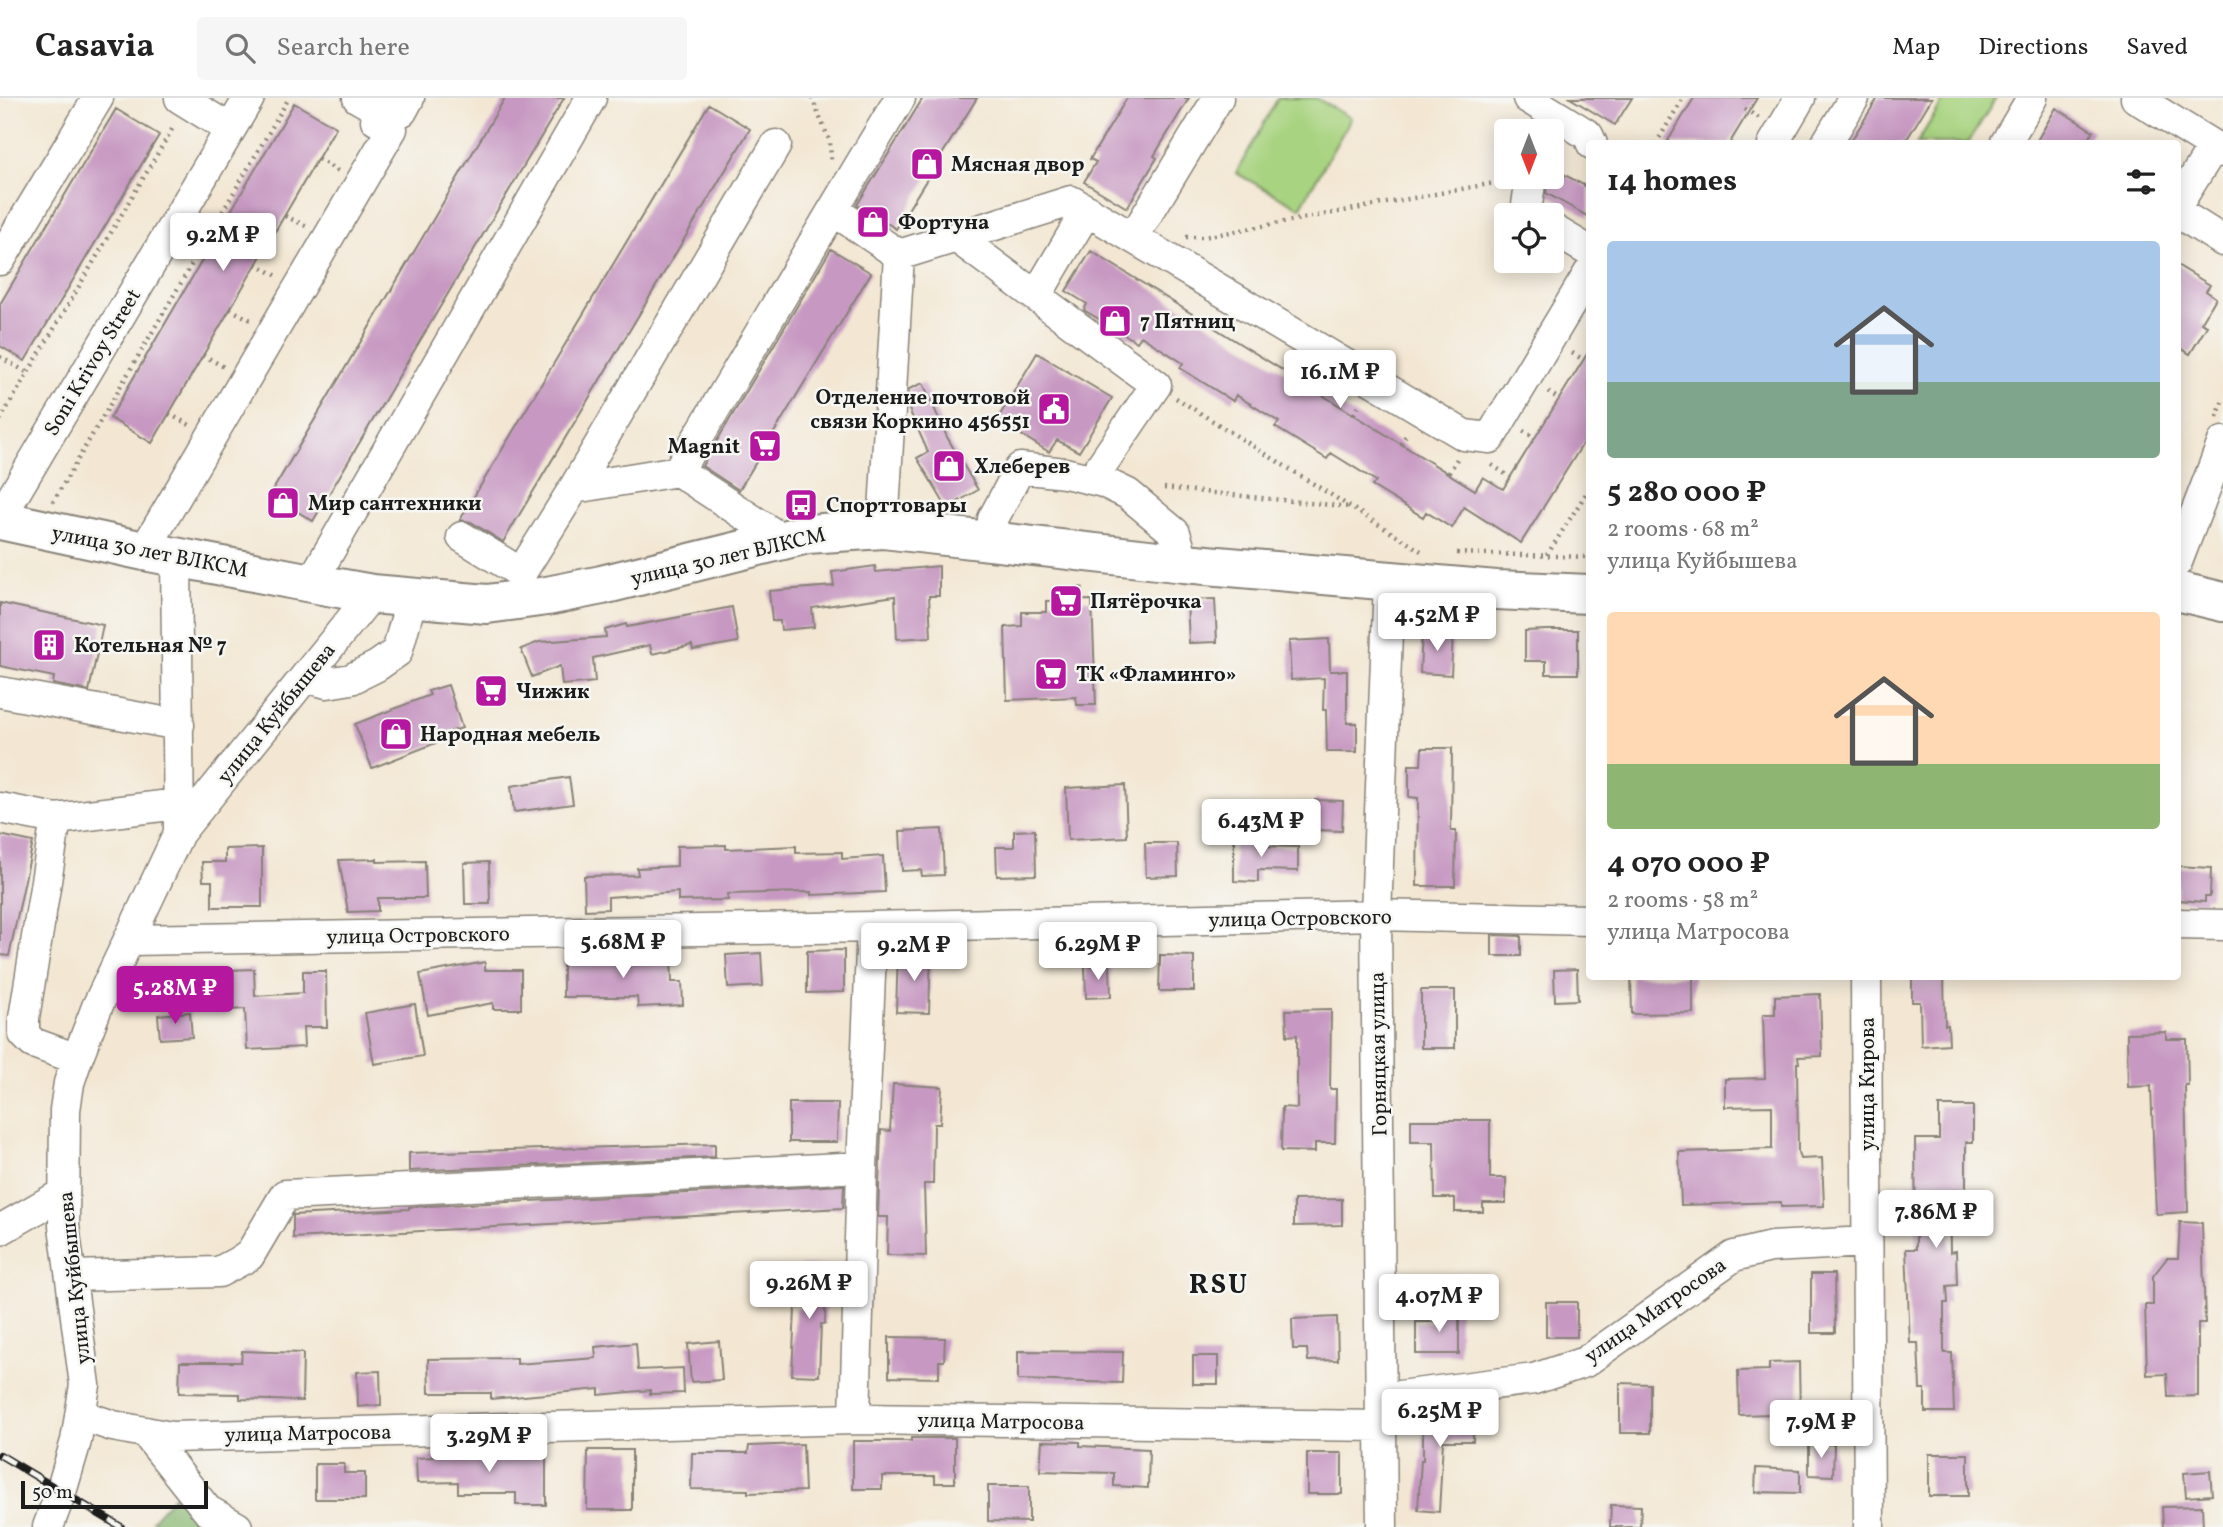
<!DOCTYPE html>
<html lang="en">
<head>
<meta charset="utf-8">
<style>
	:root { --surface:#fff; --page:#f6f6f6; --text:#222; --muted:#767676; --line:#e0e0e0; --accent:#b5179e }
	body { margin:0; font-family:Vollkorn,serif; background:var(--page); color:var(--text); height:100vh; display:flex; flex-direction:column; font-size:26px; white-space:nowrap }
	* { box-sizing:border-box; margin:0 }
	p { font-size:23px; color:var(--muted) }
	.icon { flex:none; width:38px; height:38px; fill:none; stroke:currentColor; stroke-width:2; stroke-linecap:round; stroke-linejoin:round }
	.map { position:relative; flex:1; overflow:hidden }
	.panel { position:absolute; left:1586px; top:42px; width:595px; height:840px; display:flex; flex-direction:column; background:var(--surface); border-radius:7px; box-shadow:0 4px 18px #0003 }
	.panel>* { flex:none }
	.needle { width:46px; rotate:180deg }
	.fabs { position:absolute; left:1494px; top:21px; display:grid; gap:14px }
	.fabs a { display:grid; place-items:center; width:70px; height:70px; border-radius:7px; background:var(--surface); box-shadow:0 4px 18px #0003; font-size:35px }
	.scale { position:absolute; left:21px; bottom:18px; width:187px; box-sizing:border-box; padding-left:7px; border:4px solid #1c1c1c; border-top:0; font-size:19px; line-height:24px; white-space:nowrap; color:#1c1c1c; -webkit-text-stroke:5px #f6f6f2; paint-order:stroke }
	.price { position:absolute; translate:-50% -60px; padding:0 16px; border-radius:7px; background:#fff; color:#222; font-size:23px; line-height:46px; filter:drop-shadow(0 2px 4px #0008) }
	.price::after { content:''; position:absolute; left:50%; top:42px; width:21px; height:16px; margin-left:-10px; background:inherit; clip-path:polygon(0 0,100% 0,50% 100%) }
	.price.selected { background:var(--accent); color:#fff }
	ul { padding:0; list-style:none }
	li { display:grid; align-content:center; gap:14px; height:371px; padding:0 21px }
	li span { display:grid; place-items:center; height:217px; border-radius:7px; color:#555 }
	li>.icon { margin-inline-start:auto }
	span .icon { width:126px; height:126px; fill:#fffc; stroke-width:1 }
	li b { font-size:30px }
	h2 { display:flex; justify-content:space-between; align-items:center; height:84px; padding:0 21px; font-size:30px }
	header { display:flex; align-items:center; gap:42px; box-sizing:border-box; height:98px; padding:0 35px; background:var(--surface); border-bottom:2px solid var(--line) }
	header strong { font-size:33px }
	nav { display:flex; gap:38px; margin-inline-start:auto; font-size:24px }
	.search { width:490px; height:63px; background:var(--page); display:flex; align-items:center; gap:18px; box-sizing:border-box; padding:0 24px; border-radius:7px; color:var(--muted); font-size:26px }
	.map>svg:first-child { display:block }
	.green { fill:#a8d380; stroke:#62784e; stroke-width:2 }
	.forest { fill:#86b56e; stroke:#516845; stroke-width:2 }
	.building { fill:#c799c2 }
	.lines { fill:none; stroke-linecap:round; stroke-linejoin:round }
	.minor-casing { stroke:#888278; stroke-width:33 }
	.major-casing { stroke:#888278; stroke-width:42 }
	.path { stroke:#888278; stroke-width:4.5; stroke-dasharray:2 5; stroke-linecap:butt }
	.minor { stroke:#fff; stroke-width:30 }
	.major { stroke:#fff; stroke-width:38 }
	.rail-casing { stroke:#1c1c1c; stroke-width:8 }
	.rail { stroke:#f6f6f2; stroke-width:5; stroke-dasharray:16; stroke-linecap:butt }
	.labels { text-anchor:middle; stroke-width:5; stroke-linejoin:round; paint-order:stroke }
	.poi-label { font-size:21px; font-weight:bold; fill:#1c1c1c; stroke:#f6f6f2; text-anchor:start }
	.street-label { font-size:21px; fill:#1c1c1c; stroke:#f6f6f2 }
	.district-label { font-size:28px; font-weight:bold; letter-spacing:2px; fill:#1c1c1c; stroke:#f6f6f2 }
</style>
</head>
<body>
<header>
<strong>Casavia</strong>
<div class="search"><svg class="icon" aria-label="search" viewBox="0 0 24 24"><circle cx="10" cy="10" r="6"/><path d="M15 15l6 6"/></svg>Search here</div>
<nav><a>Map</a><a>Directions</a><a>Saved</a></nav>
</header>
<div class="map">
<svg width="2223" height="1429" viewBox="0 0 2223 1429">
	<rect width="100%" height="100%" fill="#f6f6f2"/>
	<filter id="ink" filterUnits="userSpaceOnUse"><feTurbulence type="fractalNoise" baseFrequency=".0143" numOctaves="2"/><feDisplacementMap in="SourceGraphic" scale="14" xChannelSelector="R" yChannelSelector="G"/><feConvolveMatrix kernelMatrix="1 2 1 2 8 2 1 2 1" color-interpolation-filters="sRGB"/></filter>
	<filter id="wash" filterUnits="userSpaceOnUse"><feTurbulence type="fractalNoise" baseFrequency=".00686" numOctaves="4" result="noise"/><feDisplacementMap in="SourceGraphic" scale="28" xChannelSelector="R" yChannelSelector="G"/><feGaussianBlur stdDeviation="1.57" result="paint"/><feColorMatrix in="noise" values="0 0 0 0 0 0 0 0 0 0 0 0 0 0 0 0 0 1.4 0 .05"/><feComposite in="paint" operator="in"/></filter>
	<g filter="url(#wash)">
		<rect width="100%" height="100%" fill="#f3e7d3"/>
		<path class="green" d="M1278,0h38l35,20 -51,90 -64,-35z
			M1945,0h51l-28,45h-51z"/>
		<path class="forest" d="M175,1397l45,32h-56l-12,-7z"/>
		<g id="blocks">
			<path class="building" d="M505,0h59l-251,423 -43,-26z
				M923,0h54l-81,131 -9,-6 -1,2 -29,-20z
				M1127,0h62l-35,58 3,2 -30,50 -43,-26 12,-20 -6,-3z
				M1570,0h62l-17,27z
				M1694,0h63l-28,46h-63z
				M1878,0h54l-28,46h-55z
				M294,5l42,24 -184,316 -42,-25z
				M709,6l41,25 -244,408 -3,5 -32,-20 -11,-2z
				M2056,10l37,23 -8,13h-50z
				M116,11l43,26 -134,226 -25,-15v-42z
				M1554,71l35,19v29l-43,-24 2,-14 4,-2z
				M831,151l40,24 -132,217 -37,-24z
				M1091,153l384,239 8,-13 20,12 86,-138v83l-68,109 -57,-36 -12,21 -26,-16 -3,5 -51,-31 4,-5 -45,-28 -4,6 -52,-32 4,-5 -43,-27 -3,6 -53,-33 3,-5 -42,-27 -4,6 -53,-32 3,-6 -21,-13z
				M2177,167l33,20 -4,6 10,7 -15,25 6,3 -17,28 -13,-8z
				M1037,255l75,45 -33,54 -22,-12 -8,12 -52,-32z
				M923,285l24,54 31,53 -31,18 -30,-50 11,-6 -20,-45 1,-18z
				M875,468l1,6 63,-6v30h-10l2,41 -34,2 -2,-43 -83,12 2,19 -33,3 -1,-9h-8l-3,-30 65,-5 -2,-14z
				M1215,501l2,43 -28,1 -2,-43z
				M1092,502l4,105h-19l-1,-8 -69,3 -2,-73 17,-1v-14h24v-11z
				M0,505l103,22 -14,66 -36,-7 1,-7 -54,-11z
				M732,509l6,35 -45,8 -1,-5 -40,9 -2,-9 -57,13 2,24 -33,3 -2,-19 -28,11 -11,-28 18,-7 67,-5 -1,-7 21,-6 1,3z
				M1546,532h32v44h-32v-13h-21v-30z
				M1422,534l31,1 -2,42 -31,-2z
				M1329,541l1,32h17v52h10v29h-30l-1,-42h-3l1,-32 -33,2 -2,-39z
				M448,587l14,43 -28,9 2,6 -64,25 -17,-44 75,-29 -2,-4z
				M1422,650h30l-1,83h5l-1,55h-38l1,-88 -9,-1v-32h12z
				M569,679l4,27 -59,8 -3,-26z
				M1125,687l2,52 -59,3 -2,-52z
				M1315,702l28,1 -1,30 -28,-1z
				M942,731l2,46 -22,1 -1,-6 -19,1 -2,-40z
				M1035,732l1,45 -39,1 -1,-29h18v-16z
				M0,737l33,7 -24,114 -9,-1z
				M1234,739h24v9l40,1v24l-40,-1v12l-24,-1z
				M1145,745h32l1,33 -32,1z
				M726,747v4l70,-3v7l46,-1v7l41,-3 2,36 -74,3v-3l-84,2 1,6 -50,1v-9l-70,5v12l-23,1 -1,-34 54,-1 -1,-7 40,-2v-20z
				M262,750v59h-50v-26h-9l-1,-19h23v-13z
				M377,761v3l48,-1 1,37h-48v13l-30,1 -9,-52z
				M489,764l1,42h-25l-1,-41z
				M2177,768l34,2 -1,29h-5v5l-28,-2z
				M1492,837l29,1v20h-29z
				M1131,840v15h-20v-14z
				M844,852v42l-37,1v-42z
				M898,854l33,1 -2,60 -33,-1z
				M761,855l2,33 -35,2 -2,-33z
				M1160,857l34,1v35h-35z
				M563,859h40v3l68,-3 1,25h10l1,23 -45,2 -1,-10h-74z
				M485,864v8h36v39h-28v-6l-65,12 -8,-41z
				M1085,868h25l1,31 -25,1z
				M254,871l1,27 48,-3v-22h23l1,56h-24l1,20 -57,3 -2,-41 -15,1v-12l-16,1 -1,-22h15v-7z
				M1577,871l1,31 -23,1 -1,-31z
				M1631,878h62v37l-61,1z
				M1912,878h32l1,49h3l1,19 -28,2 -1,-44h-8z
				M1421,892h34v58h-34z
				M1820,896l2,62 -24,1 1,6h-2l1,89 2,7 22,-1 2,48 -43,1v-5l-100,3 -2,-53 93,-3v-43l-47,1v-28l40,-1 -2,-64h12v-18z
				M415,906l8,52 -49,8 -9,-51z
				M1331,911l-1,80h6l-1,54h-20v9l-34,-1 1,-44 15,1v-73l-10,1 -1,-26z
				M190,914l2,25 -32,2 -2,-24z
				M2166,934v7h21l1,46h-3l3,127 -32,2 -5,-128 -23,1 -1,-54z
				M893,986l49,3 -2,37h-6l-1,60h-9l2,72 -39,-1 1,-38h-10l3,-87 9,1z
				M789,1005h49l-1,39h-48z
				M1939,1008h34v36h-7v48l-17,1 1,61 6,-1 1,34 -10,1 1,17h-4v50h8l2,59h-29v-23h-5l-2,-46h-8l-4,-94h10l-1,-110h24z
				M1411,1022h79v58h16v25h-23v9h-28v-14h-20l-1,-56h-23z
				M715,1046v13l-306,14v-18z
				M844,1087l-1,23 -550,30v-23l116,-6v-2z
				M1342,1101v26l-48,1v-26z
				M2180,1124l22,1 3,100h-7v73l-30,1 -1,-23 -20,1 -2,-70h8v-29l14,-18h11z
				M800,1168h26l-1,58h-4l-2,52 -27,-1 3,-67h5z
				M1811,1176h23l1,59h-24z
				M1546,1204h31v35h-31z
				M1437,1212h22v44h-43v-32h21z
				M1337,1219l1,43 -30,1 -1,-12h-14l-1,-30z
				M889,1239l56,1 -1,23h-5v17l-50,-1z
				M719,1243l3,39 -31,2 -3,-38z
				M636,1245l2,27 45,-2 1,25 -34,1v-4l-51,5v-6l-108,10v-6h-62l-1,-34 89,-1v6l79,-6 -1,-11z
				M242,1253l61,2 -1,48 -62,-2v-5l-61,-1 1,-31h61z
				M1018,1253l105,1 -1,31 -104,-3z
				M1193,1258h25v28h-25z
				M1799,1264l1,51 -61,2 -1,-44 31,-1v-7z
				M380,1273l1,34 -23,2 -1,-35z
				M1620,1285l30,1v49h-30z
				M1440,1310l34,1 -1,32h-30l-4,71 -21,-2 3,-50h2v-49z
				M911,1340h44v45h-20v-7h-53v13h-29v-48h58z
				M1042,1343l38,1v4l69,3 -1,39 -34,-2v-13l-74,-2z
				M803,1346l2,47 -57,2v-3l-57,-1 1,-36h56l1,-7z
				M1809,1346h25l-1,32 -24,-1z
				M588,1352h44v60h-45z
				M1307,1355h35v41h-35z
				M433,1356h113v51h-30v-12h-58v-11l-41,1 -1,-25 17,-1z
				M1929,1356h39v42h-39z
				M315,1366h29v9h21v26h-50z
				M1756,1370l44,2v23l-45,-1z
				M2210,1373l2,24 -26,2 -2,-24z
				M988,1388h41v36l-41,-1z
				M1611,1407l30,1 -1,21h-30z
				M2202,1408l1,21h-40l-1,-20z"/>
		</g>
	</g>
	<g filter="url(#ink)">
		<use href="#blocks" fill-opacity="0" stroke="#888278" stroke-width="2"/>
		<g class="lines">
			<defs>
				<path id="minor" d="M180,0l50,31
					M358,0l23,13
					M1528,0l60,37 4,9
					M2136,0l87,54
					M1773,46l27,-46
					M1826,46l28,-46
					M2005,46l27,-46
					M2177,107l37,-59
					M833,112l67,-112
					M2177,114l46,29
					M1531,117l-5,-3 5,-35
					M1552,131l37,22
					M956,139l200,148 -64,94
					M1133,140l85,-140
					M899,157l172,-54 393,234 26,3 99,-165
					M0,162l98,-162
					M1036,198l51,-86
					M574,390l202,-343
					M0,420l249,-420
					M462,439l59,36 53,-85 104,-17
					M783,442l-105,-69 155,-261 66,45 -16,274
					M991,443l2,-22 27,-51 45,5 38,9 25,12 47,39 9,30
					M144,453l248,-422 -16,-9 10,-18 16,9 7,-13
					M176,459l3,276
					M2177,464l46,-120
					M311,485l280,-485
					M305,579l22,6 24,-4 26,-13 20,-14 15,-55
					M0,594l179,33
					M0,710l56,11 122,-15
					M56,721l-32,199v16l9,9 44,16
					M2177,826l46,1
					M129,842l743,-13 504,-12 213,5
					M1866,878l3,551
					M0,1132l64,-37
					M71,1178l148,-4 30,-16 36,-61 577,-28
					M80,1317l33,11 58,11 684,-18 528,7 16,-30 135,-17 51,-17 149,-106 37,-9 96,-5
					M855,1321l7,-252 10,-240
					M145,1334l62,78 30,17
					M48,1429l13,-35 15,-51 9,-56 -21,-159 1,-116 4,-27 8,-24 20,-52 82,-174 193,-239
					M1382,1429l-6,-612 13,-333"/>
				<path id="major" d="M0,422l144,31 167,32 61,11 115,10 60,-8 55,-11 205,-51 76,-5 301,34 312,27 93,4
					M2177,493l46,11"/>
			</defs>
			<use href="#minor" class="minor-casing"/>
			<use href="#major" class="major-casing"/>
			<path class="path" d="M812,0l18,44 1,18
				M1745,11l14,9
				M1656,46l27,-46
				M318,61l20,12
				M285,118l21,10
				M1186,139h18l301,-56
				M256,166l21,12
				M230,211l21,11
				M1572,255l12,7
				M203,257l21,12
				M0,259l28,16
				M1306,287l7,-11
				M1548,294l11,7
				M1176,300l245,153
				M169,316l21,11
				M1354,316l6,-11
				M2217,319l6,-17
				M0,322l174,-294
				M1523,333l12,7
				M1401,346l7,-12
				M1492,367l18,12
				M1449,375l8,-14
				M1164,390l186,19
				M53,404l236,-404
				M1457,455l132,4
				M1547,457l42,-66
				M1066,503l15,-9 1,-10"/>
			<use href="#minor" class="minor"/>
			<use href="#major" class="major"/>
			<defs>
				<path id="rail" d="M0,1357l121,72"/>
			</defs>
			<use href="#rail" class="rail-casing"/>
			<use href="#rail" class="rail"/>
		</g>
	</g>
	<defs>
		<symbol id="shop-square" viewBox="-11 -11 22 22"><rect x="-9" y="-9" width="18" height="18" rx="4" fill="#b5179e" stroke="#f6f6f2"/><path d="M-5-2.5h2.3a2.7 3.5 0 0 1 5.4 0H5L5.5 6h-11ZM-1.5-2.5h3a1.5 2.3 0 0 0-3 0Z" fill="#fff"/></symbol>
		<symbol id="civic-square" viewBox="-11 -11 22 22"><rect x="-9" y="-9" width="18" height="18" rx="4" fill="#b5179e" stroke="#f6f6f2"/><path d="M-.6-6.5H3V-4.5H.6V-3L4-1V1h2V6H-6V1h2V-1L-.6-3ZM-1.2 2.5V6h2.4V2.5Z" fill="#fff"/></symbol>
		<symbol id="supermarket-square" viewBox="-11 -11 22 22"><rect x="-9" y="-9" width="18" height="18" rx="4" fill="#b5179e" stroke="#f6f6f2"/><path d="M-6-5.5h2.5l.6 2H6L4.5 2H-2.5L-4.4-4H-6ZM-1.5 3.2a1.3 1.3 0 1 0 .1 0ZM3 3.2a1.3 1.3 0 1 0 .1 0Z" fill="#fff"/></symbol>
		<symbol id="bus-square" viewBox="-11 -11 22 22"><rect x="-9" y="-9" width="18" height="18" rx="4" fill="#b5179e" stroke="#f6f6f2"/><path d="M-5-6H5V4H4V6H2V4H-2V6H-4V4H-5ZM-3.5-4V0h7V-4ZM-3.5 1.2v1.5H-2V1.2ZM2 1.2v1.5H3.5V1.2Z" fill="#fff"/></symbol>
		<symbol id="building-square" viewBox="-11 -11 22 22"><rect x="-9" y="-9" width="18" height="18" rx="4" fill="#b5179e" stroke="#f6f6f2"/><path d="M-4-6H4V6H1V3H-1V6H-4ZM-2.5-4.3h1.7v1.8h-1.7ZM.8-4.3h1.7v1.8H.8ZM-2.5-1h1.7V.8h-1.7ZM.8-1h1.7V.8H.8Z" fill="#fff"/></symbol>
	</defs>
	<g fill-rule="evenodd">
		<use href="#shop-square" x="908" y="47" width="38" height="38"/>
		<use href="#shop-square" x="854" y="105" width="38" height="38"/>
		<use href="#shop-square" x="1096" y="204" width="38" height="38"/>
		<use href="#civic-square" x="1035" y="292" width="38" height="38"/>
		<use href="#supermarket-square" x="746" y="329" width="38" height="38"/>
		<use href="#shop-square" x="930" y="349" width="38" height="38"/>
		<use href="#shop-square" x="264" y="386" width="38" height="38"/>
		<use href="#bus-square" x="782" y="388" width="38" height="38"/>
		<use href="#supermarket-square" x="1047" y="484" width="38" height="38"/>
		<use href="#building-square" x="30" y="528" width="38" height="38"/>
		<use href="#supermarket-square" x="1032" y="557" width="38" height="38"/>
		<use href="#supermarket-square" x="472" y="574" width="38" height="38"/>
		<use href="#shop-square" x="377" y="617" width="38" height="38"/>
	</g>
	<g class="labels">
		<g class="poi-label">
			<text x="951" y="73">Мясная двор</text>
			<text x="898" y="131">Фортуна</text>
			<text x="1140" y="230">7 Пятниц</text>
			<text x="1030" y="306" text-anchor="end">Отделение почтовой<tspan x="1030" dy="24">связи Коркино 456551</tspan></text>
			<text x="740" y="355" text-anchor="end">Magnit</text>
			<text x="974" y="375">Хлеберев</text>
			<text x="308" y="412">Мир сантехники</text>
			<text x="826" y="414">Спорттовары</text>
			<text x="1090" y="510">Пятёрочка</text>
			<text x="74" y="554">Котельная № 7</text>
			<text x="1076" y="583">ТК «Фламинго»</text>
			<text x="516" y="600">Чижик</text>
			<text x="420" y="643">Народная мебель</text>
		</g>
		<g class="street-label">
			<text transform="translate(92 264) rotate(-59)" y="7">Soni Krivoy Street</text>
			<text transform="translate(150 453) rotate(11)" y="7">улица 30 лет ВЛКСМ</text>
			<text transform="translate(728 458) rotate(-13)" y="7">улица 30 лет ВЛКСМ</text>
			<text transform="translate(276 615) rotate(-51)" y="7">улица Куйбышева</text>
			<text transform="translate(1300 820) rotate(-1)" y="7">улица Островского</text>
			<text transform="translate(418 837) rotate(-1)" y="7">улица Островского</text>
			<text transform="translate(1378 956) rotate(-91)" y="7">Горняцкая улица</text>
			<text transform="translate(1867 986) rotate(-90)" y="7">улица Кирова</text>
			<text transform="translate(74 1180) rotate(-96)" y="7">улица Куйбышева</text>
			<text transform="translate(1655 1212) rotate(-35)" y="7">улица Матросова</text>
			<text transform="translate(1001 1323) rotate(1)" y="7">улица Матросова</text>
			<text transform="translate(308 1335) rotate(-1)" y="7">улица Матросова</text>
		</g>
		<g class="district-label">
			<text x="1219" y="1195">RSU</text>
		</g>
	</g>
</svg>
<div class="fabs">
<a><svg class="needle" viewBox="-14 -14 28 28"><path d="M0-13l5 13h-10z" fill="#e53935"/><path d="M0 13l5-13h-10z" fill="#767676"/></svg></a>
<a><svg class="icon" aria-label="locate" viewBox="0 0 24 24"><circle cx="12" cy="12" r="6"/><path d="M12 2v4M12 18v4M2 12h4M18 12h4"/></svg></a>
</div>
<div class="scale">50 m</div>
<b class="price" style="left:223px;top:175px">9.2M ₽</b>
<b class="price" style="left:1340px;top:312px">16.1M ₽</b>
<b class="price" style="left:1437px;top:555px">4.52M ₽</b>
<b class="price" style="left:1261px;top:761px">6.43M ₽</b>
<b class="price" style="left:623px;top:882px">5.68M ₽</b>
<b class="price" style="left:1098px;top:884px">6.29M ₽</b>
<b class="price" style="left:914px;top:885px">9.2M ₽</b>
<b class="price selected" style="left:175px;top:928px">5.28M ₽</b>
<b class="price" style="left:1936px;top:1152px">7.86M ₽</b>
<b class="price" style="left:809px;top:1223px">9.26M ₽</b>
<b class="price" style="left:1439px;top:1236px">4.07M ₽</b>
<b class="price" style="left:1440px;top:1351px">6.25M ₽</b>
<b class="price" style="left:1821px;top:1362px">7.9M ₽</b>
<b class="price" style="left:489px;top:1376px">3.29M ₽</b>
<section class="panel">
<h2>14 homes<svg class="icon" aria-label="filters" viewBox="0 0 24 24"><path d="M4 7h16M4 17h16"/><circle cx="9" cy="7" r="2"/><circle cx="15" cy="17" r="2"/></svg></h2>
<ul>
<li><span style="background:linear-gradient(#a9c7e8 65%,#7fa58c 0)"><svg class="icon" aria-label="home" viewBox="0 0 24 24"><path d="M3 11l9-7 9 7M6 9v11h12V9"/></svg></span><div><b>5 280 000 ₽</b><p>2 rooms · 68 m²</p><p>улица Куйбышева</p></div></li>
<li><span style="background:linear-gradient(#ffd9b3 70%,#8fb573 0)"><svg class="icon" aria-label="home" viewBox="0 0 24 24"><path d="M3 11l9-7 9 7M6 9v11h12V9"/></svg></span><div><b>4 070 000 ₽</b><p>2 rooms · 58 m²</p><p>улица Матросова</p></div></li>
</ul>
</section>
</div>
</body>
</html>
